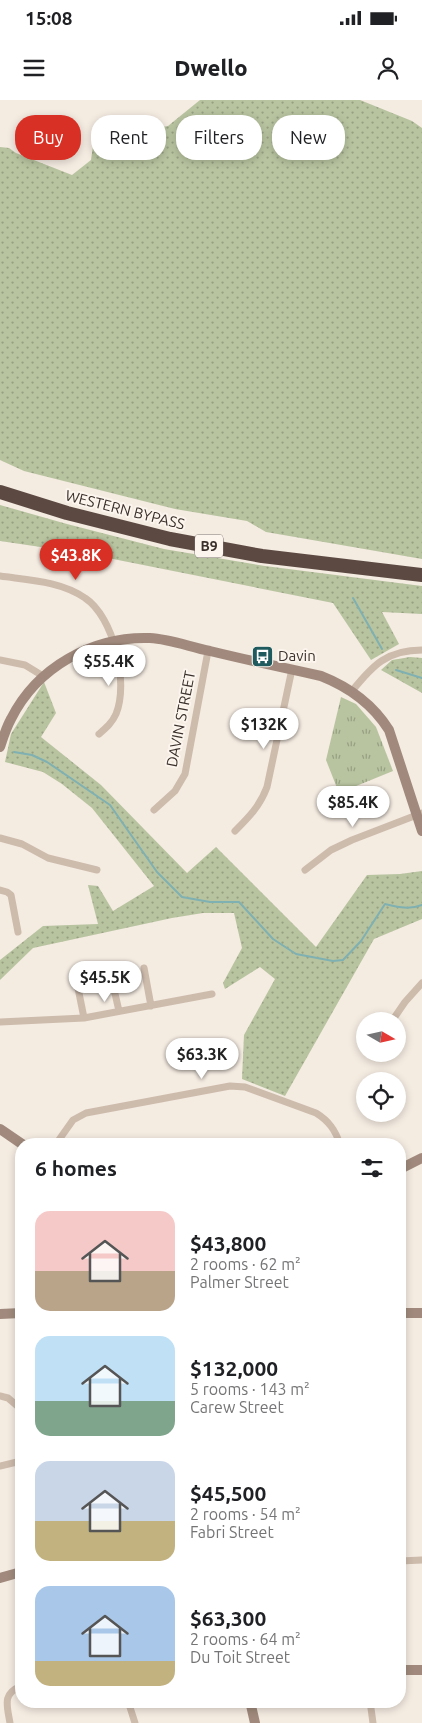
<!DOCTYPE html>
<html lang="en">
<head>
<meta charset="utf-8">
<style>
	:root { --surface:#fff; --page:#f2f2f2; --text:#202124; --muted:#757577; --accent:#d93025 }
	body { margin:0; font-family:Ubuntu,sans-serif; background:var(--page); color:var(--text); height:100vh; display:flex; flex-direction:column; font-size:19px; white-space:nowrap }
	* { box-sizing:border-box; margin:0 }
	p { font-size:16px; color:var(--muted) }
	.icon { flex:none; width:28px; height:28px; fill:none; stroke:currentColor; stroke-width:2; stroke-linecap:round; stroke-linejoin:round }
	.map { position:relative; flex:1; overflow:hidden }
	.details { position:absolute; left:15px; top:1038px; width:391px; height:570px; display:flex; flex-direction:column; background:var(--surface); border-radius:20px; box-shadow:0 2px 8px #0003 }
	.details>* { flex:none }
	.hud { position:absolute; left:15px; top:15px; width:392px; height:45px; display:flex; gap:10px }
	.needle { width:32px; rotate:99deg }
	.controls { position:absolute; left:356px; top:912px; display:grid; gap:10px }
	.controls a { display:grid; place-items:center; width:50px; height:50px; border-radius:50%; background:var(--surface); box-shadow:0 2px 8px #0003; font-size:25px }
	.price { position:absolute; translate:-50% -42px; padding:0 11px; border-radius:18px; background:#fff; color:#222; font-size:16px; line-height:32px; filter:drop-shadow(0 1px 2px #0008) }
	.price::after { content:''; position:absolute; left:50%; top:30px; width:15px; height:11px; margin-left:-8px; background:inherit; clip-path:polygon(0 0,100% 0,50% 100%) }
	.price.active { background:var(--accent); color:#fff }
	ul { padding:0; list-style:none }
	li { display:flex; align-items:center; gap:15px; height:125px; padding:0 20px }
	li span { display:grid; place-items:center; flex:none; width:140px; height:100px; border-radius:15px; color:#555 }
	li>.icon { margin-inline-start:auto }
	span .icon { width:60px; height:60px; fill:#fffc; stroke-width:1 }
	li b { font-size:21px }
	h2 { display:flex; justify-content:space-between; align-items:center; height:60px; padding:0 20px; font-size:21px }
	.tag { padding:0 18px; border-radius:20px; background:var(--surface); box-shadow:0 2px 8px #0003; font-size:18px; line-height:45px }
	.tag.active { background:var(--accent); color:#fff }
	.status { display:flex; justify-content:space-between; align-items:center; height:35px; padding:0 25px; background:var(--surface); direction:ltr }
	.status svg { height:14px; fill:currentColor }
	header { display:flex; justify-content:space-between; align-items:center; height:65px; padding:0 20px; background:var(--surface); font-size:22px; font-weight:800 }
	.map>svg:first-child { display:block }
	.grass { fill:url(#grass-dots) }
	.park { fill:url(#park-tufts) }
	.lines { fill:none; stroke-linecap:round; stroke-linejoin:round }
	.stream { stroke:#7fb0b2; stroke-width:2 }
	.street { stroke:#cdbbac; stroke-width:7 }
	.secondary { stroke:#a18a7d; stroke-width:10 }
	.highway { stroke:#5c4a42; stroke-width:14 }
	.labels { text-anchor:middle; stroke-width:4; stroke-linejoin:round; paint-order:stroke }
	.shield { fill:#fbf5ee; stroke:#756b66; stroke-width:1 }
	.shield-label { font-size:14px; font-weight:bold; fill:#3b302b }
	.street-label { font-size:15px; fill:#3b302b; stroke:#fbf5ee }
	.poi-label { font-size:15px; fill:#3b302b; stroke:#fbf5ee; text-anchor:start }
</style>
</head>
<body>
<div class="status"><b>15:08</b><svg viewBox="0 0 49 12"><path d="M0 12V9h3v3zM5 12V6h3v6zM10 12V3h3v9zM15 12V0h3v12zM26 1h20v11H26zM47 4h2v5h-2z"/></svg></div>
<header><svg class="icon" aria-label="menu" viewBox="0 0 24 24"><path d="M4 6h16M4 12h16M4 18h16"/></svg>Dwello<svg class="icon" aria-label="person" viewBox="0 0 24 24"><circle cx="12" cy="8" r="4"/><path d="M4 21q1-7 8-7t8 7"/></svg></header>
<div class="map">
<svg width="422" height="1623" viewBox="0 0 422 1623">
	<defs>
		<pattern id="grass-dots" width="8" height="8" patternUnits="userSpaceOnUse" patternTransform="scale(1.25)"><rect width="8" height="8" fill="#b8c4a0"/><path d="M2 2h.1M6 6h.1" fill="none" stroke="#97a083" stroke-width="1.8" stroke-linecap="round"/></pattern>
		<pattern id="park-tufts" width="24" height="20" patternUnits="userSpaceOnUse" patternTransform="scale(1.25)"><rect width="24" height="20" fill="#b8c4a0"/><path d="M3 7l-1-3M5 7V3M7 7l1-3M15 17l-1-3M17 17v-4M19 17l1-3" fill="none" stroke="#97a083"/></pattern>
	</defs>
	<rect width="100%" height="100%" fill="#f4ebe1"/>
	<path class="grass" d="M200,0h160l52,21 10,7v431l-156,-27 -19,-11 -72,-12 -151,-38 -24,-11v-313l9,1 7,5 56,22 19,-15 3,-21 74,-13z
		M0,405l67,19 97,25 101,17 157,20v28l-40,-2 17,32 -28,16 -38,-57 -245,-49 -88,-13z
		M410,557l12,1v35l-41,-23 11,-10z
		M44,582l12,31 -15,24 60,48 86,88 29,-26 100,100 51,-72 33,-1 22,-3v48l-48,20 -89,157 -43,-17 2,-44 31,-56 -15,-12 -35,22 -2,-6 19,-35 -8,-35h-31l-31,5 -139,30 -33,32v-20l43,-34 55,-2 -10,-39 10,1 15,25 41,-25 -62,-78 -30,-24 -19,-12 -38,-10 6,-28z"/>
	<path class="park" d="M341,597l15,7 20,23 17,44 -54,22 -13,-33z"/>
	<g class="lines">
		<path class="stream" d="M353,498l29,51
			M396,570l26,8
			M14,652l18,3 15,7 63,43 47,67 25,25 28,5h29l34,37 23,15 37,7 10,-1 18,-19 24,-37c13,3 24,6 37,1"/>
		<path class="street" d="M0,476c28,4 61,5 85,22 29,19 44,85 31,116 -4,9 -10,14 -17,20
			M0,560l25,5 18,11
			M352,591c21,-26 35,-41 70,-41
			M154,710l21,-19 10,-17 23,-123
			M235,731c14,-14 25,-25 32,-44l25,-118
			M0,738l22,6 26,14 49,12
			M305,770l26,-20 21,-10 70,-27
			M0,790l7,2 4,3 7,37
			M144,868l7,38
			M110,872l9,39
			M75,873l9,45
			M392,921l13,-19 17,-19
			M0,922l84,-4 128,-24
			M56,1044l17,-24 13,-7 144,-27 15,1 71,26c13,8 19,17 24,31
			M0,1296l8,2 13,11
			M0,1366l21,-5
			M400,1461l22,-1
			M128,1601l7,22
			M370,1601l3,22
			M10,1623c-3,-18 -8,-29 11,-37"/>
		<path class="secondary" d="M0,647c3,-9 6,-19 11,-28 26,-52 82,-83 139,-81 20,1 40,9 60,13 37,9 74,17 111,25 28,11 51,27 68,54l33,101
			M0,1029l22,15
			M400,1069l22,-11
			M400,1213h22
			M0,1214l21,-1
			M0,1478l21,-6
			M400,1570h22
			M250,1601l5,22"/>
		<path class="highway" d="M0,392l67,21 103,26 92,17 160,19"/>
	</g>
	<defs>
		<symbol id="bus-square" viewBox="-11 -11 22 22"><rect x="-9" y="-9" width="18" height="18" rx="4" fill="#1f5a5e" stroke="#fbf5ee"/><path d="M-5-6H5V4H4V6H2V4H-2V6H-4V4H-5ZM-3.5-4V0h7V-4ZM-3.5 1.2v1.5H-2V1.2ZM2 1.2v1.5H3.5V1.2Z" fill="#fff"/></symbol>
	</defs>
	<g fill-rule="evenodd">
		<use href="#bus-square" x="250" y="544" width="25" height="25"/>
	</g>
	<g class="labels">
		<rect class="shield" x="195" y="434.5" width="28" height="23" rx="4"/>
		<g class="shield-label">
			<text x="209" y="451">B9</text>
		</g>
		<g class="street-label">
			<text transform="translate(125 410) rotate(14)" y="5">WESTERN BYPASS</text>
			<text transform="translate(181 619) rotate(-79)" y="5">DAVIN STREET</text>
		</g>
		<g class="poi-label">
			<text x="278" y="561">Davin</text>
		</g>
	</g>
</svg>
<div class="controls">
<a><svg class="needle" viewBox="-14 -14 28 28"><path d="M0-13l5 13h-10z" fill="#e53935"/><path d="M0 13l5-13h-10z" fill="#757577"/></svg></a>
<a><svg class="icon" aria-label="locate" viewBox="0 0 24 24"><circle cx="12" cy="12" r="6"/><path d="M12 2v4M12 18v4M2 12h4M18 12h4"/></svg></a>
</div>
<b class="price active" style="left:76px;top:481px">$43.8K</b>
<b class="price" style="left:109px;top:587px">$55.4K</b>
<b class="price" style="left:264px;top:650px">$132K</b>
<b class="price" style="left:353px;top:728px">$85.4K</b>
<b class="price" style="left:105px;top:903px">$45.5K</b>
<b class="price" style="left:202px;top:980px">$63.3K</b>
<div class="hud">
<a class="tag active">Buy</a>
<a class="tag">Rent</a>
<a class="tag">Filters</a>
<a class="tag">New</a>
</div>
<section class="details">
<h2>6 homes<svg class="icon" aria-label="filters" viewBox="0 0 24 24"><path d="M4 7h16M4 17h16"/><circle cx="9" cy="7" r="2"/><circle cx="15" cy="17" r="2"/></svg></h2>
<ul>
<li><span style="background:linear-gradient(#f6c9c9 60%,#b9a48a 0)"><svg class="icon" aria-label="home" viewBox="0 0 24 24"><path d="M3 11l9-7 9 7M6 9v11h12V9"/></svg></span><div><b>$43,800</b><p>2 rooms · 62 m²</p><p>Palmer Street</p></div></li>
<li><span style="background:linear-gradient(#bfe0f5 65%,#7fa58c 0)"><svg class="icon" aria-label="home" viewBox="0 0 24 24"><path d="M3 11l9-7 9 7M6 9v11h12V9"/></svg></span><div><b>$132,000</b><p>5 rooms · 143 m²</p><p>Carew Street</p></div></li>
<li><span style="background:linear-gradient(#c9d6e8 60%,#c2b280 0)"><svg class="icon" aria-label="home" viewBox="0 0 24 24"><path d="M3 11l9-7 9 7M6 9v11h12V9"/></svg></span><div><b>$45,500</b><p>2 rooms · 54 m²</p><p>Fabri Street</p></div></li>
<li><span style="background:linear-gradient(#a9c7e8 75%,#c2b280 0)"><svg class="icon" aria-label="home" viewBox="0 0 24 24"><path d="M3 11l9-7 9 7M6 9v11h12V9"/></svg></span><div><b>$63,300</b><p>2 rooms · 64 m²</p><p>Du Toit Street</p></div></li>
</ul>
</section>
</div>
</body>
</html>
